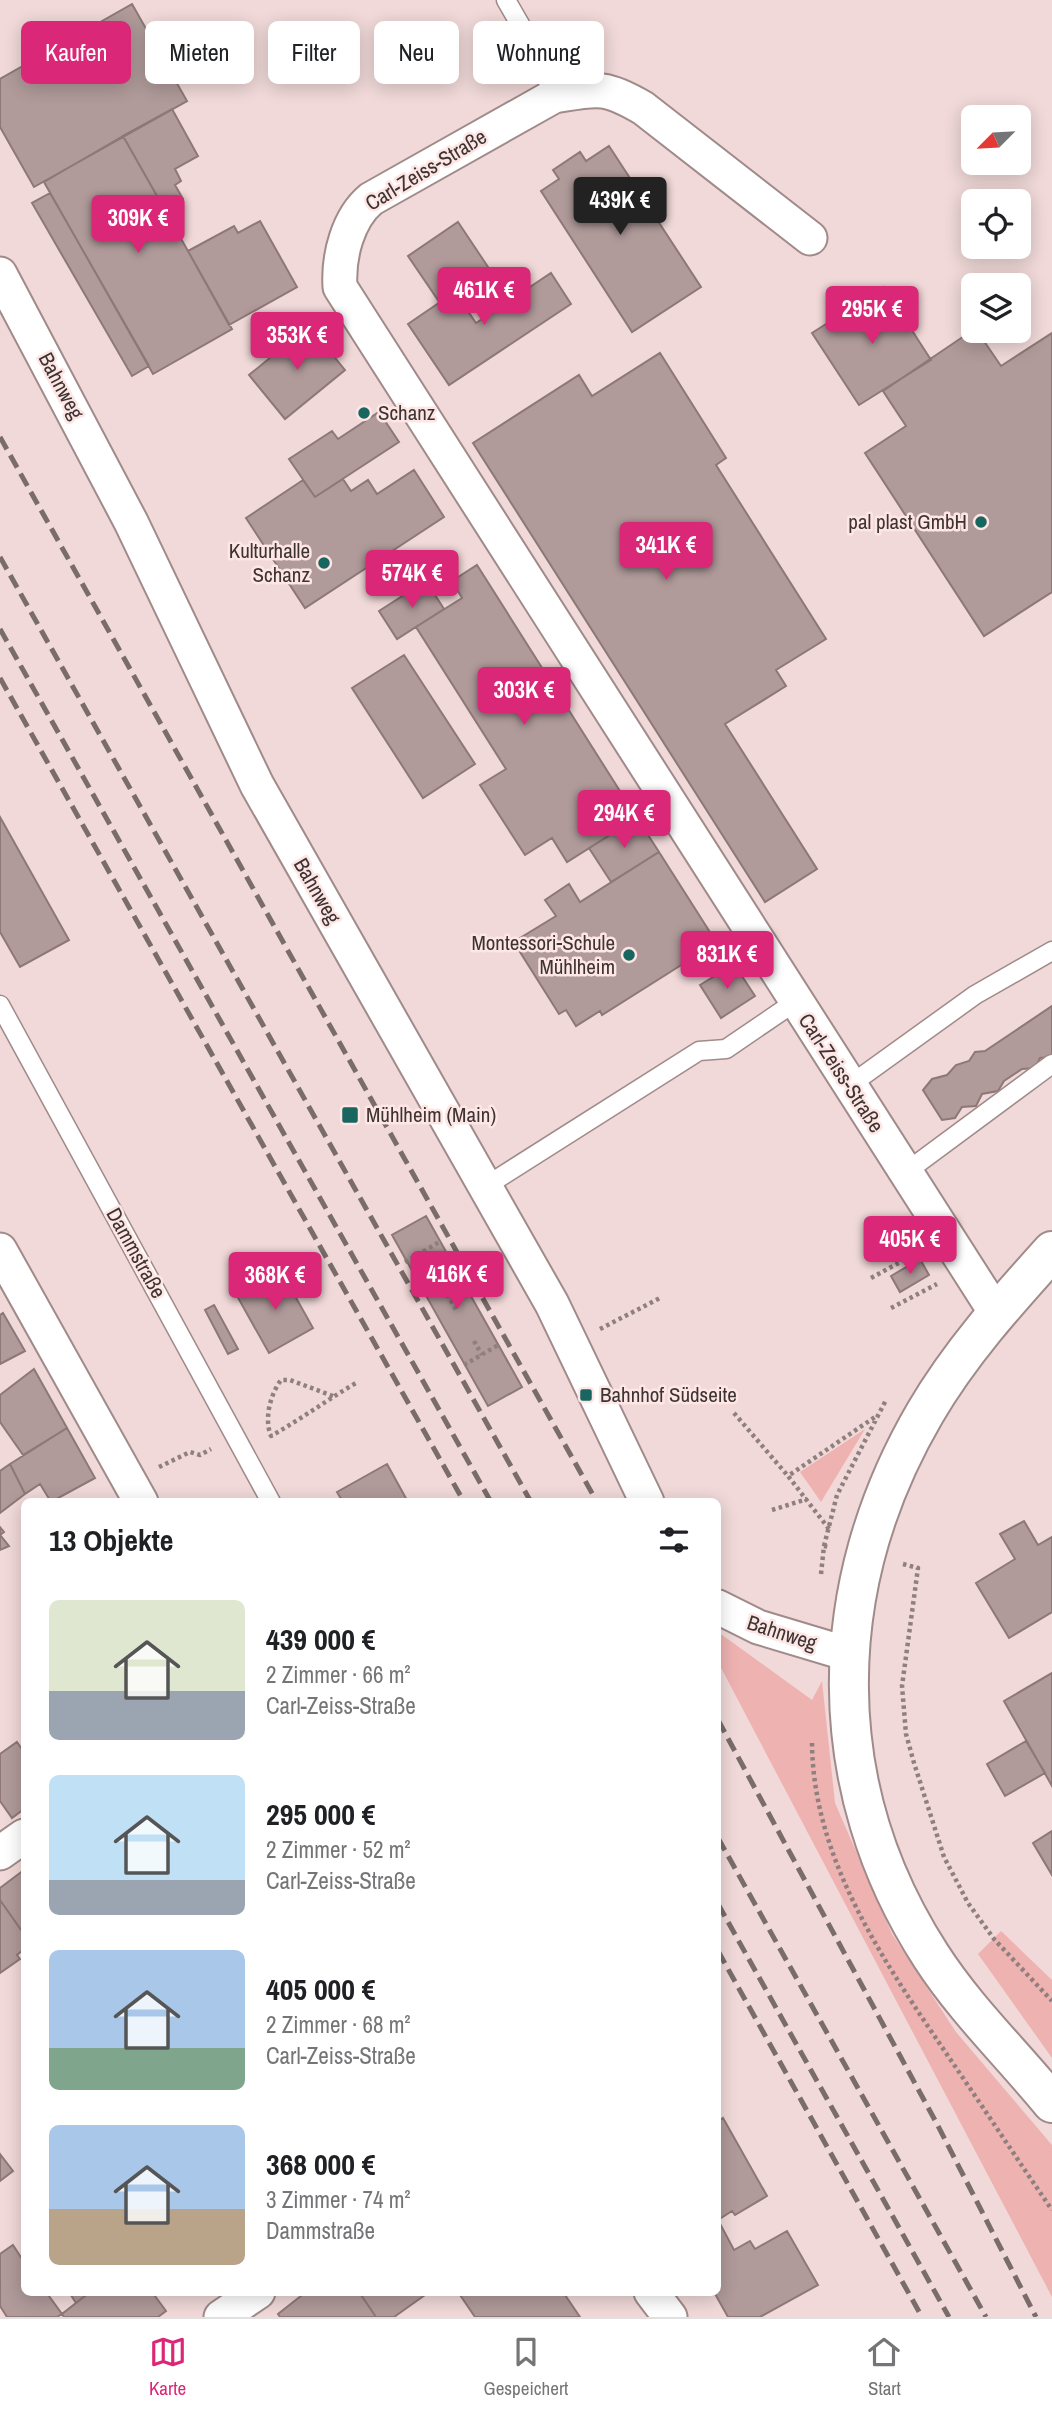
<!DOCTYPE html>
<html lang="de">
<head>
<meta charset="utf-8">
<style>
	:root { --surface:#fff; --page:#f6f6f6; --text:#202124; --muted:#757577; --line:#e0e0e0; --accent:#db2777 }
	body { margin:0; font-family:"Archivo Narrow",sans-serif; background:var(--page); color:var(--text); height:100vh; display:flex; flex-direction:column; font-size:26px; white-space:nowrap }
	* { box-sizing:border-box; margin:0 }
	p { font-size:23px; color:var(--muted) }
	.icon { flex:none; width:38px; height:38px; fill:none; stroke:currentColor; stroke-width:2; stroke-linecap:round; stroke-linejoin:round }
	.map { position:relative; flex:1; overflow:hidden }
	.drawer { position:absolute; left:21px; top:1498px; width:700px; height:798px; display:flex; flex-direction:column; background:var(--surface); border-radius:10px; box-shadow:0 4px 18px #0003 }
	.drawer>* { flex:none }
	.hud { position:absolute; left:21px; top:21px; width:700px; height:63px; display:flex; gap:14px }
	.needle { width:46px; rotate:246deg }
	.buttons { position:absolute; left:961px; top:105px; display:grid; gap:14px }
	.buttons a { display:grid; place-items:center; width:70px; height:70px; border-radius:10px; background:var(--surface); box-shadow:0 4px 18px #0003; font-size:35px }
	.price { position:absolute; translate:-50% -60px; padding:0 16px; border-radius:7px; background:var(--accent); color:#fff; font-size:23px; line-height:46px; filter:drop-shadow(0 2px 4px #0008) }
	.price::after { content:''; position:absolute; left:50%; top:42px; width:21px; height:16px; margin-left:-10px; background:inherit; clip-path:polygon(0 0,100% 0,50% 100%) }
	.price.on { background:#222; color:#fff }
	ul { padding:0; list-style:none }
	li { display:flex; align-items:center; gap:21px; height:175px; padding:0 28px }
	li span { display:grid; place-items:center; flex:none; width:196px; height:140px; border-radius:10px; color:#555 }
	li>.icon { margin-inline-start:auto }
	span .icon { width:84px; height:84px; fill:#fffc; stroke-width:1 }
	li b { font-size:30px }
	h2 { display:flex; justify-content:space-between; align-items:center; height:84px; padding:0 28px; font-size:30px }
	.pill { padding:0 24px; border-radius:10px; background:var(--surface); box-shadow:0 4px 18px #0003; font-size:24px; line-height:63px }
	.pill.on { background:var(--accent); color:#fff }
	.dock { display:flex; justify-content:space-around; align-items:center; height:98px; border-top:2px solid var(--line); background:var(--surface); font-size:19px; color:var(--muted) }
	.dock a { display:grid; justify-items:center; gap:4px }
	.dock .on { color:var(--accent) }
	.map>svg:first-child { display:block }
	.green { fill:#eeb2b1 }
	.building { fill:#b09a9a; stroke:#8d7877; stroke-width:2 }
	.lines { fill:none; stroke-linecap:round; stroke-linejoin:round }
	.lane-casing { stroke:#a08a8a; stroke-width:21 }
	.street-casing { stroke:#a08a8a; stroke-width:37 }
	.secondary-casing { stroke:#a08a8a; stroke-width:42 }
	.path { stroke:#8f807f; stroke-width:4.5; stroke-dasharray:3.5 3.5; stroke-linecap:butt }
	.lane { stroke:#fff; stroke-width:18 }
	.street { stroke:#fff; stroke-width:33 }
	.secondary { stroke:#fff; stroke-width:38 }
	.rail { stroke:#796c6b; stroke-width:5; stroke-dasharray:14 7; stroke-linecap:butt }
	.poi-dot { fill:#196560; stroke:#fee6e5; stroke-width:2.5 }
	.labels { text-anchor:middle; stroke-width:5; stroke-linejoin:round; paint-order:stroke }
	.street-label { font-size:21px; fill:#3c3333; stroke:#fee6e5 }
	.poi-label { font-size:21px; fill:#3c3333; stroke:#fee6e5; text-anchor:start }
</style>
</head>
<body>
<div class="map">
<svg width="1052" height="2317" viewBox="0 0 1052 2317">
	<rect width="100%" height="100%" fill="#f0d9d8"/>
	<path class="green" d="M865,1429l-44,73 -21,-30z
		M718,1632l94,68 10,-19 13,122 57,131 64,98 96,113v152l-334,-635z
		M1001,1931l51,49v78l-74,-104z"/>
	<path class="building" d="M132,4l55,97 -153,86 -34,-60v-48z
		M172,109l26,47 -23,13 6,12 -6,4 8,14 -18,11 -42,-74z
		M123,136l109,193 -79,45 -109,-192z
		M609,146l92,141 -69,45 -91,-141 18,-12 -6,-9 27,-18 6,9z
		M50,193l99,173 -17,10 -100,-173z
		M260,221l37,66 -68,38 -41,-74 46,-25 4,7z
		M458,222l32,48 -50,33 -32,-47z
		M551,273l20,31 -122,81 -41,-61 47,-32 21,31z
		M884,287l47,73 -72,45 -47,-72z
		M309,326l36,44 -60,49 -36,-44z
		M973,330l4,1 24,35 51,-33v259l-68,44 -119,-183 41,-27 -23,-35z
		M660,353l66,105 -10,7 110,174 -50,31 10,16 -61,38 92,145 -52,33 -292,-459 106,-68 13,21z
		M379,412l20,30 -84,55 -26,-38 43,-28 6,8z
		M414,470l30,47 -139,91 -59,-90 57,-38 12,17 28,-18 8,12 17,-11 9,14z
		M477,565l160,253 -70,44 -15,-24 -27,17 -45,-70 26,-16 -90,-142 46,-29 -10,-17z
		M426,581l18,28 -47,30 -18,-28z
		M404,655l71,109 -52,34 -71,-110z
		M0,817l69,123 -49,27 -20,-35z
		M637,818l22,34 -48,30 -22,-34z
		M659,852l54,85 -31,19 4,6 -84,53 -2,-4 -24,15 -10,-16 -7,4 -39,-62 6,-4 -6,-10 36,-22 -11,-16 24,-16 11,18z
		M734,964l21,32 -34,22 -21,-33z
		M1052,1006v51l-12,1 -5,10 -13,1 -18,12 -6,10 -16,3 -6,12 -14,1 -7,11 -13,2 -19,-30 9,-11 15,-4 9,-10 13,-4 6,-9 10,-1z
		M426,1216l96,171 -34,19 -96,-171z
		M920,1259l9,16 -29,17 -9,-16z
		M281,1271l32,57 -44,25 -32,-57z
		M214,1305l24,44 -10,5 -23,-44z
		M3,1313l22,38 -25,13v-49z
		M34,1369l33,59 -44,27 -23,-33v-27z
		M67,1428l28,50 -44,24 -11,-18 -15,10 -15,-30z
		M10,1464l15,30 -25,19v-42z
		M387,1464l21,38h-65l-6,-10z
		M1024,1521l14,24 14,-8v75l-43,26 -33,-55 39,-24 -15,-25z
		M0,1527l4,5 -4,3 9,11 -9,4z
		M1052,1673v113l-48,-85z
		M1026,1741l19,32 -40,23 -18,-32z
		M17,1742l7,10v57l-12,9 -12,-17v-47z
		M1052,1831v44l-19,-32z
		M24,1870v64l-24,-34v-12z
		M0,1900l24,34v15l-7,6 3,4 -20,14z
		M723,2118l44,78 -32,19 -3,-4 -14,9v-99z
		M0,2154l13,17 -13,10z
		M718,2220l16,30 16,-9 5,8 32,-18 31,54 -58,32h-32l-14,-25h4z
		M13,2245l11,17v30h22l16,22 -5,3h-50l-7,-11v-52z
		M69,2292h21l-14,11z
		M90,2292h62l14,19 -8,6h-94l-2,-3z
		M306,2292h53l17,25h-96l-2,-3z
		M359,2292h64l2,3 -31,22h-18z
		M458,2292h105l17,25h-105z"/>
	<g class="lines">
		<defs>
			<path id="lane" d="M506,0l30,52 18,44
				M0,1005l271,497
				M850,1085l125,-90 77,-44
				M906,1172l146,-108
				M486,1186l213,-135 27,-2 69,-47"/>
			<path id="street" d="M810,238l-167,-130c-39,-23 -46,-19 -89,-12l-183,103c-23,19 -33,57 -31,88l656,1026
				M0,274l131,248 126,263 295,519 95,198
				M0,1250l141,252
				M718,1607l40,20 90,27
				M0,1853l24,-17
				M651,2292l19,25
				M221,2317l37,-25"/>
			<path id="secondary" d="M1052,1251c-46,51 -92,102 -127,162 -101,173 -104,373 6,543 34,53 81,98 121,147"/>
		</defs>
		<use href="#lane" class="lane-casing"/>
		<use href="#street" class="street-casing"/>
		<use href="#secondary" class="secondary-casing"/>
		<path class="path" d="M424,1251l32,59
			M405,1262l36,-21
			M871,1278l46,-25
			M891,1308l46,-24
			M600,1329l62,-32
			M474,1341l8,14
			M464,1365l36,-21
			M333,1396l-43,-16h-9c-11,15 -17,39 -10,56 30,-17 56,-36 85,-53
			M734,1413l54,63
			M159,1467l31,-15 10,3 11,-6
			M772,1510l35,-11
			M829,1529l-41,-53 87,-59
			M824,1546l13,-51 49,-95
			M903,1564l15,4 -16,118 4,48 8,29 30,94 24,46 26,36 58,62
			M821,1574l3,-28 5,1
			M812,1743c1,117 73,220 136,313 35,51 69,103 104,154"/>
		<use href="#lane" class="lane"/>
		<use href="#street" class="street"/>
		<use href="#secondary" class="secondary"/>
		<path class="rail" d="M0,437l597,1065
			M0,557l531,945
			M0,629l491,873
			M0,678l464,824
			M718,1720l219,404 99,193
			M718,1838l268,479
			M718,1904l231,413
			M718,1951l204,366"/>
	</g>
	<g class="poi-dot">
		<circle cx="364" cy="413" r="7"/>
		<circle cx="981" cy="522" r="7"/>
		<circle cx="324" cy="563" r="7"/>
		<circle cx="629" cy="955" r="7"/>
		<rect x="341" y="1106" width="18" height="18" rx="3.5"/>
		<rect x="579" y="1388" width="14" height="14" rx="3.5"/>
	</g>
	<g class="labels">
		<g class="street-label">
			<text transform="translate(426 170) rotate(-31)" y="7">Carl-Zeiss-Straße</text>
			<text transform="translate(61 386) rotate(62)" y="7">Bahnweg</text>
			<text transform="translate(317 891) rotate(60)" y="7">Bahnweg</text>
			<text transform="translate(841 1073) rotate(57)" y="7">Carl-Zeiss-Straße</text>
			<text transform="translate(136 1253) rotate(61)" y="7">Dammstraße</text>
			<text transform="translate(782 1633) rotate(18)" y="7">Bahnweg</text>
		</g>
		<g class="poi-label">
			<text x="378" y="420">Schanz</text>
			<text x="967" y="529" text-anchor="end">pal plast GmbH</text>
			<text x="310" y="558" text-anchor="end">Kulturhalle<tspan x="310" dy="24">Schanz</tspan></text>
			<text x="615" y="950" text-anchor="end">Montessori-Schule<tspan x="615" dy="24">Mühlheim</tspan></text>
			<text x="366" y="1122">Mühlheim (Main)</text>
			<text x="600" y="1402">Bahnhof Südseite</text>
		</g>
	</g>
</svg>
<div class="buttons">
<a><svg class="needle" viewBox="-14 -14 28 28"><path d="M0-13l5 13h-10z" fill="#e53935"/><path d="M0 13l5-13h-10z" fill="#757577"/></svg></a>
<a><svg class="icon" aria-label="locate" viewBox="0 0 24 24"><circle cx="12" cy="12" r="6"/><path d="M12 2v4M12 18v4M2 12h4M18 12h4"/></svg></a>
<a><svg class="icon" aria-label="layers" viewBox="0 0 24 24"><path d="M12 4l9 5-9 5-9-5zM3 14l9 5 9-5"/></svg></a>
</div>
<b class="price on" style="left:620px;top:237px">439K €</b>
<b class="price" style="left:138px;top:255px">309K €</b>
<b class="price" style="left:484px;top:327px">461K €</b>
<b class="price" style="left:872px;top:346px">295K €</b>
<b class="price" style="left:297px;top:372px">353K €</b>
<b class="price" style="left:666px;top:582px">341K €</b>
<b class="price" style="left:412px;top:610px">574K €</b>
<b class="price" style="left:524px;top:727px">303K €</b>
<b class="price" style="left:624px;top:850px">294K €</b>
<b class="price" style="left:727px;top:991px">831K €</b>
<b class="price" style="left:910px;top:1276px">405K €</b>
<b class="price" style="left:457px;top:1311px">416K €</b>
<b class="price" style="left:275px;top:1312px">368K €</b>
<div class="hud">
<a class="pill on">Kaufen</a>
<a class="pill">Mieten</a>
<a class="pill">Filter</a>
<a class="pill">Neu</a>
<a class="pill">Wohnung</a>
</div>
<section class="drawer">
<h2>13 Objekte<svg class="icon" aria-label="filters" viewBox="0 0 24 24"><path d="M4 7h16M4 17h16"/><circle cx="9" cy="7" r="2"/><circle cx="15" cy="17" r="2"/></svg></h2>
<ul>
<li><span style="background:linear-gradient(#dfe7d0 65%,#9aa5b1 0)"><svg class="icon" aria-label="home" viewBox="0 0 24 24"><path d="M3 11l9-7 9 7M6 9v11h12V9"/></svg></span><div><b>439 000 €</b><p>2 Zimmer · 66 m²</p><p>Carl-Zeiss-Straße</p></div></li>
<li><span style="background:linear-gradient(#bfe0f5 75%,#9aa5b1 0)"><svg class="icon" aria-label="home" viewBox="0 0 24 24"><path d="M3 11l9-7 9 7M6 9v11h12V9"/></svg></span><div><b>295 000 €</b><p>2 Zimmer · 52 m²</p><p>Carl-Zeiss-Straße</p></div></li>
<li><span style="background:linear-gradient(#a9c7e8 70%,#7fa58c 0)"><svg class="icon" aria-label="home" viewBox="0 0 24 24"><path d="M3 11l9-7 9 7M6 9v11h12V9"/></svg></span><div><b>405 000 €</b><p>2 Zimmer · 68 m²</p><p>Carl-Zeiss-Straße</p></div></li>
<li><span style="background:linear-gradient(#a9c7e8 60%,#b9a48a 0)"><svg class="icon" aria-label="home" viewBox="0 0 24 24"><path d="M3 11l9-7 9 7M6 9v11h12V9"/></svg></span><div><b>368 000 €</b><p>3 Zimmer · 74 m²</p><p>Dammstraße</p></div></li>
</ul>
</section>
</div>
<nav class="dock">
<a class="on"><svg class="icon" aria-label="map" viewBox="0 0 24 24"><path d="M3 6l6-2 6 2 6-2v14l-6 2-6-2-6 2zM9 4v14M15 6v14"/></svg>Karte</a>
<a><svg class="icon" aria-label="saved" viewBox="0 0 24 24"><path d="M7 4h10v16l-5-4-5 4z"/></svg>Gespeichert</a>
<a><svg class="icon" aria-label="home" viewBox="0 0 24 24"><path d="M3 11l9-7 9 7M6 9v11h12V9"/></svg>Start</a>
</nav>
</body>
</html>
